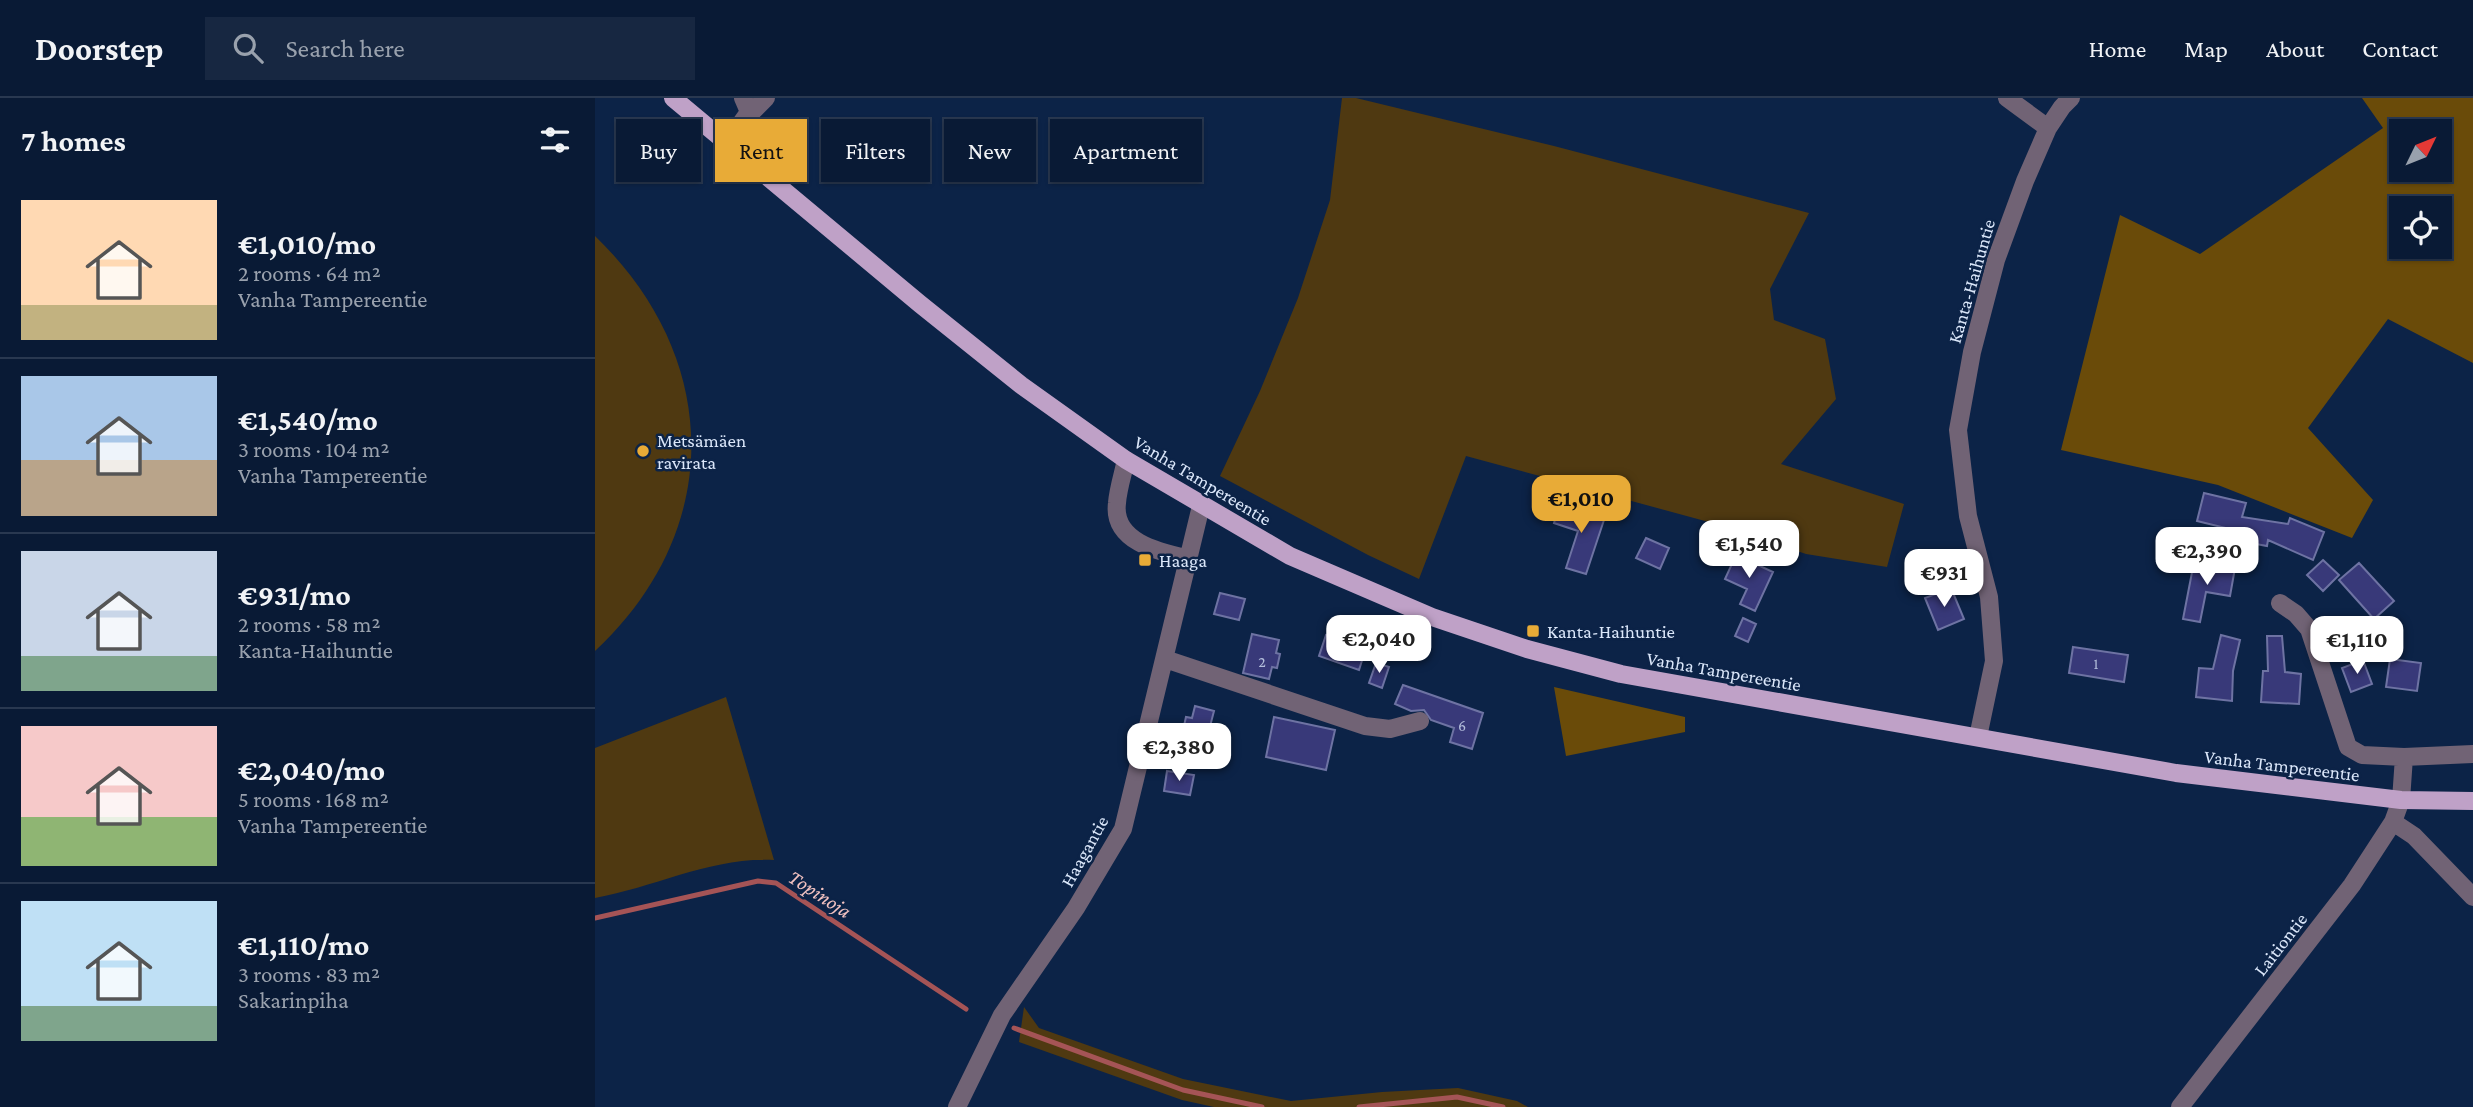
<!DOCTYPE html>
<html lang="en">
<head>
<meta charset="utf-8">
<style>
	:root { --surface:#091a35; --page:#172741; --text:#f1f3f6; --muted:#99a1ad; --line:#293850; --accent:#e8ab37 }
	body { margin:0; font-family:"Crimson Pro",serif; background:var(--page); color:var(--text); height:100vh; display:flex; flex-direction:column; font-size:26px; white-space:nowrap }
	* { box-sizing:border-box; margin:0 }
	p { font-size:23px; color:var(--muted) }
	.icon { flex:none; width:38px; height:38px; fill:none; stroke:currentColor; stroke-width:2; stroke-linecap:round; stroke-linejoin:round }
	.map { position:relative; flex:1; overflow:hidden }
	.details { display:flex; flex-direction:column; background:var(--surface); width:595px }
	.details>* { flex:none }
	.banner { position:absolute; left:21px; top:21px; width:665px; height:63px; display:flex; gap:14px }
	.needle { width:46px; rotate:47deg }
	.fabs { position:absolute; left:1794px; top:21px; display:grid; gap:14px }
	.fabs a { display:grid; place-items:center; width:63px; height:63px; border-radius:0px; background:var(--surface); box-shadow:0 2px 5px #0004,0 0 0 2px var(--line); font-size:35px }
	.price { position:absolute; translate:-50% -60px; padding:0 16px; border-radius:14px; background:#fff; color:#222; font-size:23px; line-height:46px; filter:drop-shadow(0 2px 4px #0008) }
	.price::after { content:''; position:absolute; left:50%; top:42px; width:21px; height:16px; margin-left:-10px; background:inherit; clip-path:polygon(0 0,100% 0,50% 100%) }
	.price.current { background:var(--accent); color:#111 }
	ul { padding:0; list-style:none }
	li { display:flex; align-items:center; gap:21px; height:175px; padding:0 21px }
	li+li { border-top:2px solid var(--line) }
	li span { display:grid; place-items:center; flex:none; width:196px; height:140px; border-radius:0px; color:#555 }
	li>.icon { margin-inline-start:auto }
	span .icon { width:84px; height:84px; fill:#fffc; stroke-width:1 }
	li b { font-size:30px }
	h2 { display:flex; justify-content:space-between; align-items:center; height:84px; padding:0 21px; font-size:30px }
	.tag { padding:0 24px; border-radius:0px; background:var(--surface); box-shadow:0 2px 5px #0004,0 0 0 2px var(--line); font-size:24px; line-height:63px }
	.tag.current { background:var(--accent); color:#111 }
	header { display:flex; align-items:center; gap:42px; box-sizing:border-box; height:98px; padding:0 35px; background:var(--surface); border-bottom:2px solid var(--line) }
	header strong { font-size:33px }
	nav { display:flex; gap:38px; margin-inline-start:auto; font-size:24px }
	.search { width:490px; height:63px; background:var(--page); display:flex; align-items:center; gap:18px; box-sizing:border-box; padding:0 24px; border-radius:0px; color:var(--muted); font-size:26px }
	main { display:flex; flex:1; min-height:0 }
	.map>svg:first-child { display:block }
	.green { fill:#4f3911 }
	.forest { fill:#6a4b09; fill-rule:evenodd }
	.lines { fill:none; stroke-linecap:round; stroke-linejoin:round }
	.stream { stroke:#a55456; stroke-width:5 }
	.building { fill:#383979; stroke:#6e73a3; stroke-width:2 }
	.minor { stroke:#716375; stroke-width:18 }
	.major { stroke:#bfa1c7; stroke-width:18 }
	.poi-dot { fill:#e8ab37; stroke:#0c2347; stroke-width:2.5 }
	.labels { text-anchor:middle; stroke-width:5; stroke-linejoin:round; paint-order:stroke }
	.number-label { font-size:16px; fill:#b2bcda }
	.street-label { font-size:19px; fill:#dbe7fa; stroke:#0c2347 }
	.poi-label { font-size:19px; fill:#dbe7fa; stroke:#0c2347; text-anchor:start }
	.water-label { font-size:21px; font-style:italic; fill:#f2c2c1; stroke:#0c2347 }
</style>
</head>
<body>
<header>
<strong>Doorstep</strong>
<div class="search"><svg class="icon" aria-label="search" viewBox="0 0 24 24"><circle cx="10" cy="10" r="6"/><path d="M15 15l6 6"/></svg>Search here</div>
<nav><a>Home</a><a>Map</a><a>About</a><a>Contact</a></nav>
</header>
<main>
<section class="details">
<h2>7 homes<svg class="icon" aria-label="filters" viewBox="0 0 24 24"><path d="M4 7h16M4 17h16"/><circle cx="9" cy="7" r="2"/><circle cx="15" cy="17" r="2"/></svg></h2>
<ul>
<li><span style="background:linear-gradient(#ffd9b3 75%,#c2b280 0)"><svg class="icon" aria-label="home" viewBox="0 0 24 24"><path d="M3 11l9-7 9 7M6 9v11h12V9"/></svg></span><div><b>€1,010/mo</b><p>2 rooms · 64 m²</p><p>Vanha Tampereentie</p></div></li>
<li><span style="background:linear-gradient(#a9c7e8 60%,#b9a48a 0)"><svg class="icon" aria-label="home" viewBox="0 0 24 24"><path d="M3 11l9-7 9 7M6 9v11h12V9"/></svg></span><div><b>€1,540/mo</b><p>3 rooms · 104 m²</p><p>Vanha Tampereentie</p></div></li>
<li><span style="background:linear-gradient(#c9d6e8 75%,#7fa58c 0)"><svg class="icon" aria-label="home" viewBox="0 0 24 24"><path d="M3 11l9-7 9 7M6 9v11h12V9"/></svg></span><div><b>€931/mo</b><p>2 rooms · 58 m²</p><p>Kanta-Haihuntie</p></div></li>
<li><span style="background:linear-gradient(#f6c9c9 65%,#8fb573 0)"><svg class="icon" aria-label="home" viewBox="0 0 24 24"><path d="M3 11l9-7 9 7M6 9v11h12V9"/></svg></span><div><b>€2,040/mo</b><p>5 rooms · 168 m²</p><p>Vanha Tampereentie</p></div></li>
<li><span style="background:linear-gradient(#bfe0f5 75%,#7fa58c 0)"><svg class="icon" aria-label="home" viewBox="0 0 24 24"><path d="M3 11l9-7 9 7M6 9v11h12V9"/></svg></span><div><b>€1,110/mo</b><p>3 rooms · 83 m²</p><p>Sakarinpiha</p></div></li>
</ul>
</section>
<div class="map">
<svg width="1878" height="1009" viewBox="0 0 1878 1009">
	<rect width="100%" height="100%" fill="#0c2347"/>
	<path class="green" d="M747,0h14l198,48 255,67 -39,76 4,31 51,19 11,60 -55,65 123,40 -17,63 -81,-13 -79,-27 -261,-71 -47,123 -51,-24 -148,-79 40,-85 38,-93 32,-98z
		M0,138c127,122 130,294 0,415z
		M131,599l48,163c-63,-3 -118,27 -179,38v-150z
		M429,909l15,21 144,51 108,22 91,-9 76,-4 59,13 11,6h-314l-32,-7 -163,-58z"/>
	<path class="forest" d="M1767,0h111v265l-85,-44 -80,109 65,72 -21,38 -134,-53 -157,-35 59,-235 80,39 183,-126zM1806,33h38v39h-38zM1806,110h38v39h-38z
		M959,589l131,30v15l-119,24z"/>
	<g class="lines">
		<path class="stream" d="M0,820l163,-37 18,2 190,126
			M419,930l169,62 79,17
			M764,1009l98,-10 46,10"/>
	</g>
	<path class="building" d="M1609,395l42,10 -4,14 46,7 2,-6 34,14 -11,28 -45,-20 -1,6 -22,-4 1,-9 -49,-12z
		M965,405l45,14 -19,57 -20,-6 12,-37 -24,-8z
		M1051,440l23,10 -9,21 -24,-11z
		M1141,457l37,17 -18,39 -15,-7 7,-15 -22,-10z
		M1728,462l16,15 -16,16 -16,-16z
		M1599,464l41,6 -5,28 -24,-4 -6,30 -17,-3z
		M1764,465l35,38 -20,18 -35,-39z
		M1356,490l13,31 -26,11 -13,-32z
		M625,495l25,6 -6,21 -25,-6z
		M1148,520l13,6 -8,18 -13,-6z
		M1754,520l21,3 -2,19 -22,-3z
		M657,536l27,6 -3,13 4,1 -3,14 -5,-1 -3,12 -26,-6z
		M731,537l40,13 -7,22 -40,-14z
		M1626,537l19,5 -7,31 -1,30 -36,-4 3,-29 14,1z
		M1672,538h15l3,36 16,2 -2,30 -38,-2 2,-31h5z
		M1478,549l55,8 -4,27 -55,-9z
		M1795,561l31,4 -4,28 -31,-4z
		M1768,562l9,24 -21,8 -9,-24z
		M781,565l13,4 -7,21 -13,-5z
		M808,587l80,28 -11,36 -22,-7 4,-14 -23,-8 -7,-10 -13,1 -16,-7z
		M600,608l19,5 -7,27 -7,-1 -2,6 -17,-4 5,-22 6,1z
		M679,619l61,13 -9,40 -60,-13z
		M572,673l27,4 -4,20 -26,-4z"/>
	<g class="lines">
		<path class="minor" d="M1412,0l41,30
			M152,19l19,-19
			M132,45l22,-31 -6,-14
			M531,362c-3,14 -8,29 -9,43 -5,38 41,49 70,55
			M1685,505l16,11 13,15 39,118 14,8 42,2 69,-3
			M570,561l200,67 25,3 30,-8
			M1383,639l16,-76 -5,-64 -21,-81 -10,-86 14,-78 24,-92 29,-79 23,-53 14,-21 9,-9
			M1798,724l21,14 59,61
			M362,1009l45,-92 74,-107 47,-79 78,-323
			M1585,1009l172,-222 41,-63 8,-22 3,-43"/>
		<path class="major" d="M78,0l247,206 101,81 105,75 164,96 142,61 95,32 94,25 555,99 225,27 72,1"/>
	</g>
	<g class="poi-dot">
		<circle cx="48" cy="353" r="7"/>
		<rect x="543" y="455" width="14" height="14" rx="3.5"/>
		<rect x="931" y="526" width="14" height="14" rx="3.5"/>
	</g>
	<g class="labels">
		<g class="number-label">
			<text x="667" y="569">2</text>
			<text x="1501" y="571">1</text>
			<text x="867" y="633">6</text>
		</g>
		<g class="street-label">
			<text transform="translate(1376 183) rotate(-74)" y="7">Kanta-Haihuntie</text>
			<text transform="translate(608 382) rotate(31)" y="7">Vanha Tampereentie</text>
			<text transform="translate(1129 573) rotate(10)" y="7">Vanha Tampereentie</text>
			<text transform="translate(1687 667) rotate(7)" y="7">Vanha Tampereentie</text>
			<text transform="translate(489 753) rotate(-61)" y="7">Haagantie</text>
			<text transform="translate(1685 846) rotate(-52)" y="7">Laitiontie</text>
		</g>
		<g class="poi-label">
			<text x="62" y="349">Metsämäen<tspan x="62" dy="22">ravirata</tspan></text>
			<text x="564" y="469">Haaga</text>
			<text x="952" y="540">Kanta-Haihuntie</text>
		</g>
		<g class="water-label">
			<text transform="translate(225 796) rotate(33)" y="7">Topinoja</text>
		</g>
	</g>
</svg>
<div class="fabs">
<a><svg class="needle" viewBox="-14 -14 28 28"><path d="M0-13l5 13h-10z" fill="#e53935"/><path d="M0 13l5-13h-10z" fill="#99a1ad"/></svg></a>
<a><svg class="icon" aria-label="locate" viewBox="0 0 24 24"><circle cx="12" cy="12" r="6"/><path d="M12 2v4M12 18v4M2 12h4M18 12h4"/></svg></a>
</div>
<b class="price current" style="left:986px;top:437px">€1,010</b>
<b class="price" style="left:1154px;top:482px">€1,540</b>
<b class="price" style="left:1612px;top:489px">€2,390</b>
<b class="price" style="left:1349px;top:511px">€931</b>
<b class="price" style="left:784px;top:577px">€2,040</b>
<b class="price" style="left:1762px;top:578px">€1,110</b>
<b class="price" style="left:584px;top:685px">€2,380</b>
<div class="banner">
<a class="tag">Buy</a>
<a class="tag current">Rent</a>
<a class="tag">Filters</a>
<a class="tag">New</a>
<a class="tag">Apartment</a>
</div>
</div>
</main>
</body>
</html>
